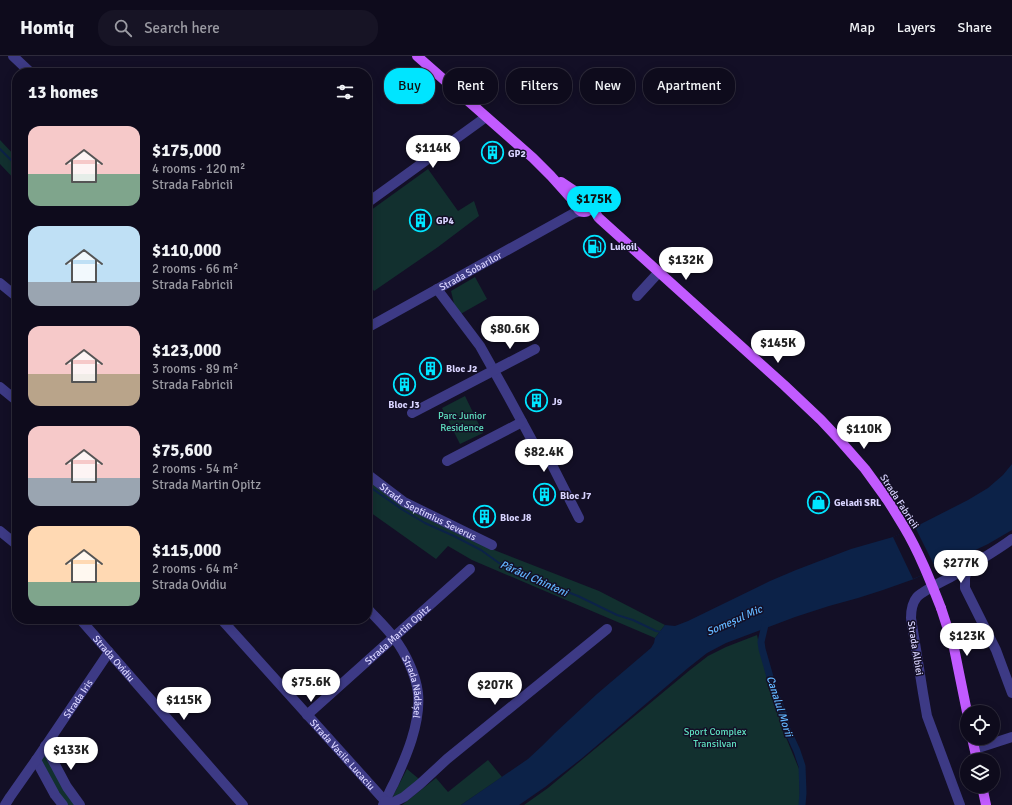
<!DOCTYPE html>
<html lang="en">
<head>
<meta charset="utf-8">
<style>
	:root { --surface:#0e0b1c; --page:#171425; --text:#f1f3f6; --muted:#9b9ba3; --line:#2e2b3b; --accent:#00e5ff }
	body { margin:0; font-family:Signika,sans-serif; background:var(--page); color:var(--text); height:100vh; display:flex; flex-direction:column; font-size:15px; white-space:nowrap }
	* { box-sizing:border-box; margin:0 }
	p { font-size:13px; color:var(--muted) }
	.icon { flex:none; width:22px; height:22px; fill:none; stroke:currentColor; stroke-width:2; stroke-linecap:round; stroke-linejoin:round }
	.map { position:relative; flex:1; overflow:hidden }
	.side { position:absolute; left:12px; top:12px; width:360px; height:556px; display:flex; flex-direction:column; background:var(--surface); border-radius:16px; box-shadow:0 2px 10px #0003,0 0 0 1px var(--line) }
	.side>* { flex:none }
	.guide { position:absolute; left:384px; top:12px; width:380px; height:36px; display:flex; gap:8px }
	.controls { position:absolute; left:960px; top:649px; display:grid; gap:8px }
	.controls a { display:grid; place-items:center; width:40px; height:40px; border-radius:50%; background:var(--surface); box-shadow:0 2px 10px #0003,0 0 0 1px var(--line); font-size:20px }
	.price { position:absolute; translate:-50% -34px; padding:0 9px; border-radius:14px; background:#fff; color:#222; font-size:13px; line-height:26px; filter:drop-shadow(0 1px 2px #0008) }
	.price::after { content:''; position:absolute; left:50%; top:24px; width:12px; height:9px; margin-left:-6px; background:inherit; clip-path:polygon(0 0,100% 0,50% 100%) }
	.price.current { background:var(--accent); color:#111 }
	ul { padding:0; list-style:none }
	li { display:flex; align-items:center; gap:12px; height:100px; padding:0 16px }
	li span { display:grid; place-items:center; flex:none; width:112px; height:80px; border-radius:12px; color:#555 }
	li>.icon { margin-inline-start:auto }
	span .icon { width:48px; height:48px; fill:#fffc; stroke-width:1 }
	li b { font-size:17px }
	h2 { display:flex; justify-content:space-between; align-items:center; height:48px; padding:0 16px; font-size:17px }
	.pill { padding:0 14px; border-radius:16px; background:var(--surface); box-shadow:0 2px 10px #0003,0 0 0 1px var(--line); font-size:14px; line-height:36px }
	.pill.current { background:var(--accent); color:#111 }
	header { display:flex; align-items:center; gap:24px; box-sizing:border-box; height:56px; padding:0 20px; background:var(--surface); border-bottom:1px solid var(--line) }
	header strong { font-size:19px }
	nav { display:flex; gap:22px; margin-inline-start:auto; font-size:14px }
	.search { width:280px; height:36px; background:var(--page); display:flex; align-items:center; gap:10px; box-sizing:border-box; padding:0 14px; border-radius:16px; color:var(--muted); font-size:15px }
	.map>svg:first-child { display:block }
	.green { fill:#12302f }
	.water { fill:#0c2248 }
	.pier { fill:#130f26 }
	.lines { fill:none; stroke-linecap:round; stroke-linejoin:round }
	.stream { stroke:#0c2248; stroke-width:2 }
	.canal { stroke:#0c2248; stroke-width:7 }
	.minor { stroke:#3d3a85; stroke-width:10 }
	.major { stroke:#c25bff; stroke-width:10 }
	.major-bridge { stroke:#c25bff; stroke-width:10 }
	.labels { text-anchor:middle; stroke-width:3; stroke-linejoin:round; paint-order:stroke }
	.poi-label { font-size:10px; font-weight:bold; fill:#d9d4ff; stroke:#130f26; text-anchor:start }
	.street-label { font-size:10px; fill:#d9d4ff; stroke:#130f26 }
	.park-label { font-size:10px; fill:#5fe0c0; stroke:#130f26 }
	.water-label { font-size:11px; font-style:italic; fill:#62b6ff; stroke:#130f26 }
</style>
</head>
<body>
<header>
<strong>Homiq</strong>
<div class="search"><svg class="icon" aria-label="search" viewBox="0 0 24 24"><circle cx="10" cy="10" r="6"/><path d="M15 15l6 6"/></svg>Search here</div>
<nav><a>Map</a><a>Layers</a><a>Share</a></nav>
</header>
<div class="map">
<svg width="1012" height="749" viewBox="0 0 1012 749">
	<rect width="100%" height="100%" fill="#130f26"/>
	<path class="green" d="M0,84l17,18v24l-17,-18z
		M428,113l30,42 16,-10 5,15 -41,31 -64,44 -7,-10v-68z
		M475,221l12,22 -30,17 -6,-25z
		M465,340l18,37 -23,11 -18,-36z
		M367,423l117,67 115,45 66,34 -10,13 -183,-78 -24,-14 -12,13 -69,-49z
		M757,579l11,48 14,37 1,10 16,39 1,32 -1,4h-275l24,-17 142,-118 18,-14 18,-9z
		M46,697l30,52h-10l-26,-44z
		M488,704l14,17 -41,28h-59l34,-27 12,14z
		M407,713l12,10 -10,9 -14,10 -2,-2z"/>
	<path class="water" d="M1012,408v66l-24,14 -74,35 -31,11 -25,8 -29,8 -34,11 -69,26 -19,10 -19,15 -107,91 -36,28 -26,18h-58l67,-46 14,-13 13,-13 42,-39 54,-46 3,-5 1,-5 10,-13 10,1 13,-5 82,-40 26,-11 55,-21 42,-12 22,-10 53,-27 20,-12 15,-13z"/>
	<path class="pier" d="M915,471l21,42 -23,10 -20,-42z"/>
	<g class="lines">
		<path class="stream" d="M0,93l17,17
			M367,429l36,25 22,13 29,13 27,14 18,13 16,4 13,8 29,13 21,8 39,19 16,5 23,11 5,1"/>
		<path class="canal" d="M765,565v4l-4,17 1,7 12,42 11,27 1,9 11,24 5,15 1,27 -1,12"/>
		<g class="minor">
			<path d="M13,0l18,17"/>
			<path d="M367,147l119,-86"/>
			<path d="M0,227l17,14"/>
			<path d="M437,233l43,57 28,50 27,50 4,6 10,7 30,59"/>
			<path d="M637,240l22,-24"/>
			<path id="s1" d="M367,272l207,-115 8,-2"/>
			<path d="M0,331l17,14"/>
			<path d="M412,357l123,-64"/>
			<path d="M447,405l75,-39"/>
			<path id="s2" d="M367,418l37,28 88,43"/>
			<path d="M0,475l17,14"/>
			<path d="M968,511l-3,11v10l31,62 16,43"/>
			<path id="s3" d="M367,552c9,10 19,19 27,30 11,14 22,37 24,55 3,30 -12,64 -24,90 -4,7 -7,15 -11,22"/>
			<path id="s4" d="M80,563l163,186"/>
			<path id="s5" d="M221,563l164,182"/>
			<path id="s6" d="M307,659l163,-146"/>
			<path d="M45,690l22,41 13,18"/>
			<path d="M975,693l37,-12"/>
			<path d="M36,704l19,35 8,10"/>
			<path d="M385,745l3,1 4,1 12,-6 16,-13 27,-25 160,-130"/>
			<path id="s7" d="M5,749l5,-8 26,-37 73,-108"/>
			<path d="M960,749l-33,-89 -4,-23 -12,-75c0,-7 1,-15 6,-21 6,-6 26,-16 34,-20 21,-12 42,-24 61,-38"/>
		</g>
		<path class="major" d="M417,0l116,102 18,18 26,29
			M561,126l24,16
			M577 149a7 7 0 1 1 14 0a7 7 0 1 1-14 0Z
			M591,148l7,13 2,2 184,166 37,35 15,16 29,33 21,29
			M941,552l13,40 13,64
			M972,682l5,22
			M982,730l4,19"/>
		<path class="major-bridge" d="M886,442c6,9 12,19 18,29 15,25 26,53 37,81"/>
	</g>
	<defs>
		<symbol id="building-ring" viewBox="-11 -11 22 22"><circle r="9.5" fill="#130f26" stroke="#00e5ff" stroke-width="1.5"/><path d="M-4-6H4V6H1V3H-1V6H-4ZM-2.5-4.3h1.7v1.8h-1.7ZM.8-4.3h1.7v1.8H.8ZM-2.5-1h1.7V.8h-1.7ZM.8-1h1.7V.8H.8Z" fill="#00e5ff"/></symbol>
		<symbol id="fuel-ring" viewBox="-11 -11 22 22"><circle r="9.5" fill="#130f26" stroke="#00e5ff" stroke-width="1.5"/><path d="M-5.5-6h7V0h2V4h1.3V-2.5L3-4.5l.8-.8L6-3V5H2.5V1h-1V6h-7ZM-4.2-4.7v3.2H.2V-4.7Z" fill="#00e5ff"/></symbol>
		<symbol id="shop-ring" viewBox="-11 -11 22 22"><circle r="9.5" fill="#130f26" stroke="#00e5ff" stroke-width="1.5"/><path d="M-5-2.5h2.3a2.7 3.5 0 0 1 5.4 0H5L5.5 6h-11ZM-1.5-2.5h3a1.5 2.3 0 0 0-3 0Z" fill="#00e5ff"/></symbol>
	</defs>
	<g fill-rule="evenodd">
		<use href="#building-ring" x="480" y="84" width="25" height="25"/>
		<use href="#building-ring" x="408" y="152" width="25" height="25"/>
		<use href="#fuel-ring" x="582" y="178" width="25" height="25"/>
		<use href="#building-ring" x="418" y="300" width="25" height="25"/>
		<use href="#building-ring" x="392" y="316" width="25" height="25"/>
		<use href="#building-ring" x="524" y="332" width="25" height="25"/>
		<use href="#building-ring" x="532" y="426" width="25" height="25"/>
		<use href="#shop-ring" x="806" y="434" width="25" height="25"/>
		<use href="#building-ring" x="472" y="448" width="25" height="25"/>
	</g>
	<g class="labels">
		<g class="poi-label">
			<text x="508" y="101">GP2</text>
			<text x="436" y="168">GP4</text>
			<text x="610" y="194">Lukoil</text>
			<text x="446" y="316">Bloc J2</text>
			<text x="552" y="349">J9</text>
			<text x="404" y="352" text-anchor="middle">Bloc J3</text>
			<text x="560" y="443">Bloc J7</text>
			<text x="834" y="450">Geladi SRL</text>
			<text x="500" y="465">Bloc J8</text>
		</g>
		<g class="street-label">
			<text dy="4" stroke="none"><textPath href="#s1" startOffset="118">Strada Sobarilor</textPath></text>
			<text transform="translate(900 445) rotate(57)" y="4">Strada Fabricii</text>
			<text dy="4" stroke="none"><textPath href="#s2" startOffset="72">Strada Septimius Severus</textPath></text>
			<text dy="4" stroke="none"><textPath href="#s6" startOffset="121">Strada Martin Opitz</textPath></text>
			<text transform="translate(916 592) rotate(81)" y="4">Strada Albiei</text>
			<text dy="4" stroke="none"><textPath href="#s4" startOffset="52">Strada Ovidiu</textPath></text>
			<text dy="4" stroke="none"><textPath href="#s3" startOffset="94">Strada Nădășel</textPath></text>
			<text dy="4" stroke="none"><textPath href="#s7" startOffset="129">Strada Iris</textPath></text>
			<text dy="4" stroke="none"><textPath href="#s5" startOffset="182">Strada Vasile Lucaciu</textPath></text>
		</g>
		<g class="park-label">
			<text x="462" y="363">Parc Junior<tspan x="462" dy="12">Residence</tspan></text>
			<text x="715" y="679">Sport Complex<tspan x="715" dy="12">Transilvan</tspan></text>
		</g>
		<g class="water-label">
			<text transform="translate(534 522) rotate(24)" y="4">Pârâul Chinteni</text>
			<text transform="translate(734 564) rotate(-24)" y="4">Someșul Mic</text>
			<text transform="translate(780 650) rotate(72)" y="4">Canalul Morii</text>
		</g>
	</g>
</svg>
<div class="controls">
<a><svg class="icon" aria-label="locate" viewBox="0 0 24 24"><circle cx="12" cy="12" r="6"/><path d="M12 2v4M12 18v4M2 12h4M18 12h4"/></svg></a>
<a><svg class="icon" aria-label="layers" viewBox="0 0 24 24"><path d="M12 4l9 5-9 5-9-5zM3 14l9 5 9-5"/></svg></a>
</div>
<b class="price" style="left:433px;top:113px">$114K</b>
<b class="price current" style="left:594px;top:164px">$175K</b>
<b class="price" style="left:686px;top:225px">$132K</b>
<b class="price" style="left:510px;top:294px">$80.6K</b>
<b class="price" style="left:778px;top:308px">$145K</b>
<b class="price" style="left:864px;top:394px">$110K</b>
<b class="price" style="left:544px;top:417px">$82.4K</b>
<b class="price" style="left:961px;top:528px">$277K</b>
<b class="price" style="left:967px;top:601px">$123K</b>
<b class="price" style="left:311px;top:647px">$75.6K</b>
<b class="price" style="left:495px;top:650px">$207K</b>
<b class="price" style="left:184px;top:665px">$115K</b>
<b class="price" style="left:71px;top:715px">$133K</b>
<div class="guide">
<a class="pill current">Buy</a>
<a class="pill">Rent</a>
<a class="pill">Filters</a>
<a class="pill">New</a>
<a class="pill">Apartment</a>
</div>
<section class="side">
<h2>13 homes<svg class="icon" aria-label="filters" viewBox="0 0 24 24"><path d="M4 7h16M4 17h16"/><circle cx="9" cy="7" r="2"/><circle cx="15" cy="17" r="2"/></svg></h2>
<ul>
<li><span style="background:linear-gradient(#f6c9c9 60%,#7fa58c 0)"><svg class="icon" aria-label="home" viewBox="0 0 24 24"><path d="M3 11l9-7 9 7M6 9v11h12V9"/></svg></span><div><b>$175,000</b><p>4 rooms · 120 m²</p><p>Strada Fabricii</p></div></li>
<li><span style="background:linear-gradient(#bfe0f5 70%,#9aa5b1 0)"><svg class="icon" aria-label="home" viewBox="0 0 24 24"><path d="M3 11l9-7 9 7M6 9v11h12V9"/></svg></span><div><b>$110,000</b><p>2 rooms · 66 m²</p><p>Strada Fabricii</p></div></li>
<li><span style="background:linear-gradient(#f6c9c9 60%,#b9a48a 0)"><svg class="icon" aria-label="home" viewBox="0 0 24 24"><path d="M3 11l9-7 9 7M6 9v11h12V9"/></svg></span><div><b>$123,000</b><p>3 rooms · 89 m²</p><p>Strada Fabricii</p></div></li>
<li><span style="background:linear-gradient(#f6c9c9 65%,#9aa5b1 0)"><svg class="icon" aria-label="home" viewBox="0 0 24 24"><path d="M3 11l9-7 9 7M6 9v11h12V9"/></svg></span><div><b>$75,600</b><p>2 rooms · 54 m²</p><p>Strada Martin Opitz</p></div></li>
<li><span style="background:linear-gradient(#ffd9b3 70%,#7fa58c 0)"><svg class="icon" aria-label="home" viewBox="0 0 24 24"><path d="M3 11l9-7 9 7M6 9v11h12V9"/></svg></span><div><b>$115,000</b><p>2 rooms · 64 m²</p><p>Strada Ovidiu</p></div></li>
</ul>
</section>
</div>
</body>
</html>
